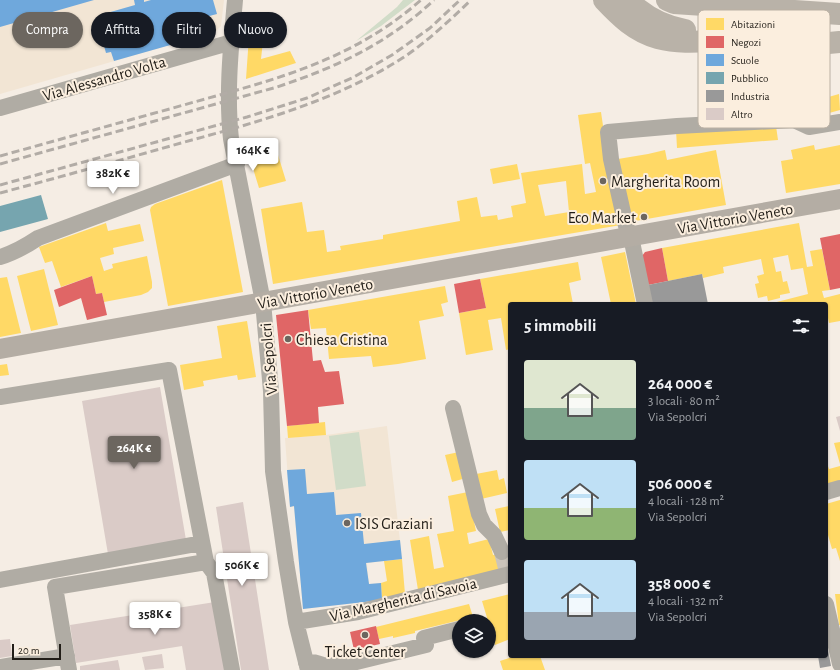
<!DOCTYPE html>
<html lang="it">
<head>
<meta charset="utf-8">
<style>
	:root { --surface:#171b24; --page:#242831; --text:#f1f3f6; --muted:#9ea1a6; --accent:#6c665f }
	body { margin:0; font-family:"Alegreya Sans",sans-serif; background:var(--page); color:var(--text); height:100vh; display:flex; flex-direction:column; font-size:15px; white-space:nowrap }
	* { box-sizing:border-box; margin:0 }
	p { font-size:13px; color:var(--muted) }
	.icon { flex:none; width:22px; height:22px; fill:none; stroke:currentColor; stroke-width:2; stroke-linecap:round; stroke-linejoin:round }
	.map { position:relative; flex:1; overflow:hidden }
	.sheet { position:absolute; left:508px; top:302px; width:320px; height:356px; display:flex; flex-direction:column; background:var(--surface); border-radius:4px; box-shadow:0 1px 3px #0004 }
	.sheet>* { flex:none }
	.top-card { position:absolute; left:12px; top:12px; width:380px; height:36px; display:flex; gap:8px }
	.buttons { position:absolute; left:452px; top:614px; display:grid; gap:8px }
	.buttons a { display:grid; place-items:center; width:44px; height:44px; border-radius:50%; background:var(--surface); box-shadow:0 1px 3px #0004; font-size:20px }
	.scale { position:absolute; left:12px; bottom:10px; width:49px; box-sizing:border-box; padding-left:4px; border:2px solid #221e18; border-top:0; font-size:11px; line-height:14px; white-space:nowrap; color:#221e18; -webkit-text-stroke:3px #fbeede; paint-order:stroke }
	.price { position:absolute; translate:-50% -34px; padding:0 9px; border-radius:4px; background:#fff; color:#222; font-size:13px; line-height:26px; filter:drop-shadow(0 1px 2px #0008) }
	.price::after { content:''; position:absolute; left:50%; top:24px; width:12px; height:9px; margin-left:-6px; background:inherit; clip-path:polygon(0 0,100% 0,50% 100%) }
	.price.active { background:var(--accent); color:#fff }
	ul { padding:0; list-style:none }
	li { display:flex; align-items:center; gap:12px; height:100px; padding:0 16px }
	li span { display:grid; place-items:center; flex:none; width:112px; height:80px; border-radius:4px; color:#555 }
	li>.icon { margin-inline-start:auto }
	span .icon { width:48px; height:48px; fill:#fffc; stroke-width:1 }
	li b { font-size:17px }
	h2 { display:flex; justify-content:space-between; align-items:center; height:48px; padding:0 16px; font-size:17px }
	.pill { padding:0 14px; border-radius:18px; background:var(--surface); box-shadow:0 1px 3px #0004; font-size:14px; line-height:36px }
	.pill.active { background:var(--accent); color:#fff }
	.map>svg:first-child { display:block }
	.built { fill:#f2e5d4 }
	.green { fill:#d1dcc8 }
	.homes { fill:#ffd966; fill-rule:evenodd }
	.shops { fill:#e06666 }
	.schools { fill:#6fa8dc }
	.public { fill:#76a5af }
	.industry { fill:#999 }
	.building { fill:#dacbc7 }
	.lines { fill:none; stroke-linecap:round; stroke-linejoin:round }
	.minor-tunnel { stroke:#cbc4bb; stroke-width:16; stroke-dasharray:16 8; stroke-linecap:butt }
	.minor { stroke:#b0aca4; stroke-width:16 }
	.major { stroke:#b4ada4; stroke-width:20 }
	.highway { stroke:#b9b2a8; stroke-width:22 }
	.rail { stroke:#b2aca6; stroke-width:3; stroke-dasharray:8 4; stroke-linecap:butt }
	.poi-dot { fill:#6c665f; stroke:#fbeede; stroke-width:1.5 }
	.labels { text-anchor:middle; stroke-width:4; stroke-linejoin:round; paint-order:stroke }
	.street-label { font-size:16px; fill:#221e18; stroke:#fbeede }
	.poi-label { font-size:16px; fill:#221e18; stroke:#fbeede; text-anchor:start }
	.key { fill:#fbeede; stroke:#bab0a3; stroke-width:1 }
	.key-label { font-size:11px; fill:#221e18 }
</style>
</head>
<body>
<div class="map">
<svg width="840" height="670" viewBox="0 0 840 670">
	<rect width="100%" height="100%" fill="#f5ede4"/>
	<path class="built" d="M0,0h224l-3,26 -6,6 -215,62z
		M387,426l15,133 -35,4 2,21 12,-1 1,17 -79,9 -9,-102h-4l-5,-69 41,-3z"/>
	<path class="green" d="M403,0h12l-34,26 -25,15 41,-34z
		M359,432l7,54 -30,4 -7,-54z"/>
	<path class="homes" d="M764,0h28l-3,43 -29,-1z
		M250,22l15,1 -4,36 29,-8 6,12 -50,16z
		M822,85l3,13 14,-4 1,16 -36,10 -8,-28z
		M601,112l7,48 13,65 -348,59 -12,-75 41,-7 5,30 17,-2 3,22 14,-2 -1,-4 43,-7v-4l77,-14 -3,-20 20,-4 4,20 16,-2 1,5 15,-3 -2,-11 15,-3 -5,-30 61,-9 3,30 11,-2 -6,-29 -5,1 -7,-49zM566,181l3,31 -24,4 -7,-31z
		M776,126l2,14 -101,8 -1,-18z
		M275,145l11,36 -27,7 -11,-36z
		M814,145l1,5 25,-5v39l-54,9 -5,-32 12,-2 -2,-9z
		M665,150l2,10 49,-10 10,55 -96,17 -12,-63 30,-5z
		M517,164l3,15 -27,5 -3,-15z
		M222,180l21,112 -75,14 -18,-96 1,-3 4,-3z
		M106,223l2,8 32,-7 4,17 -31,7 1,6 -14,4 4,13 9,-3 -1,-4 35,-8 5,26v6l-4,4 -7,3 -37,7 -2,-9 -6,1 -4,-18 -31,11 -9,-26 -7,2 -6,-16z
		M799,223l8,44 6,-1 -3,-15 12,-2 8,41 -8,1 2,7 16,-4v27l-11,2 -2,-10h-1v-9h-57l39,-10 -5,-26 -12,2 -3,-15 -15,3 3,14 5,-1 2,11 4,-1 3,12 -10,2v3l-12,3 -1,-5 -9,2 -3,-14 4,-1 -2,-7 7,-2 -3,-15 -38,8 1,6 -21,5 -1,-4 -34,7 -6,-33z
		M625,252l11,52h-25l-10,-47z
		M578,262l3,18 -12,3 4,21h-63v45l-4,1 -5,-32 -13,2 5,30 -27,5 -7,-42 27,-5 -6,-29z
		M44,269l14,56 -27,6 -14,-55z
		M7,277l14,56 -21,4v-59z
		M445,286l3,16 -7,2 3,12 -25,5 7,38 -28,5 -25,3 -2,-11 -42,3 -3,-31 -15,1 -3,-19z
		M247,321l9,56 -18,3 -1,-5 -34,6 1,5 -20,4 -4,-25 42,-7 -5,-32z
		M7,364l2,11 -9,1v-11z
		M325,422l1,13 -38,3 -1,-12z
		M840,442v22l-6,-21z
		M459,452l7,26 -14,4 -7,-27z
		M826,461l3,8 11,-3v17l-14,4z
		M497,470l2,10 5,-2 3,15 -26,6 -5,-25z
		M468,492l8,39 -9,2 2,11 20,-5 4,16 17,-4v16l-92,23 -8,-50 19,-4 5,33 10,-2 -7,-33 17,-3 -6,-35z
		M840,500v61l-4,-13 -4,1 -6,-21v-24z
		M509,506l1,24 -10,2 -5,-23z
		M402,559l3,35 -23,6 -1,-17 6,-2 -3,-20z
		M510,594v45l-15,6 -6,-24h-1l-6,-20z
		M835,594h5v31h-1z
		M469,604l4,13 -58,14v2l-22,5v-2l-14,3 -3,-12z
		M515,656h25l5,14h-42l-3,-9z"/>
	<path class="shops" d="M840,234v54l-10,2 -10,-52z
		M662,248l6,33 -20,4 -6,-29 3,-4z
		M92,276l4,18 6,-1 5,22 -20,5 -6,-22 -22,9 -5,-17z
		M480,279l6,29 -27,5 -5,-29z
		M308,310l5,51 8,-1 4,12 14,-1 5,33 -26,3 1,16 -32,3 -11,-111z
		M376,626l4,18 -26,6 -4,-18z"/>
	<path class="schools" d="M0,0h94l-94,27z
		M134,0h10v2l7,-2h62l4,14 -27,7 5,17 -81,23 -3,-9 -5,1 -7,-25 5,-1 -4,-12 35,-10z
		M305,469l2,25 27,-2 2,23 25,-2 3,31 36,-4 2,19 -36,4 3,21 12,-1 1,17 -79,9 -9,-103 -4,1 -3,-37z"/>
	<path class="public" d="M41,195l7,24 -48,13v-26z"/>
	<path class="industry" d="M702,274l6,30h-56l-4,-19z
		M827,644l4,22 -11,2 -2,-12h8z"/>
	<path class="building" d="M160,387l26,153 -78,14 -26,-153z
		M840,416v15l-4,-14z
		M243,502l26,168h-28l-25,-163z
		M215,602l11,68h-40l-4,-24 -106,17 -6,-38z
		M10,639l2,17 -12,2v-18z
		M162,654l2,14 -19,2 -3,-13z
		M118,660l2,10h-40v-4z"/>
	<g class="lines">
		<path class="minor-tunnel" d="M502,552l4,16"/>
		<path class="minor" d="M235,0c-4,46 -9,93 -4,139l32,163 8,89 2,80 13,91 10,60 12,48
			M0,108l232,-66
			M0,257c14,-4 26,-11 38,-19l199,-74
			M645,304l-14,-67 -5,-11 -15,-67 -3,-27 69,-6 117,-6 15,7 31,-5
			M0,397l169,-27 37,192 8,11 18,97
			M453,408l26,106 5,11 10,10 8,17
			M826,492l14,-4
			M0,580l202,-37
			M826,604l14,60
			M296,622l62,-10 152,-38
			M306,663c9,-2 9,0 17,2 5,0 11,0 17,1l86,-21 -2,-7 35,-9
			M0,667l67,-11
			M69,670l-14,-83 151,-25"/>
		<path class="major" d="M0,349l840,-150"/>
		<path class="highway" d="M604,0c15,16 31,32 54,38 26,7 52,2 79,2 34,0 68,7 103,2
			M628,0c16,16 34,26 57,30
			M667,0l7,3 166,11"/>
		<path class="rail" d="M0,156c58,-16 115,-32 173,-48 91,-26 174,-43 248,-108
			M0,164l277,-77c60,-20 110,-43 157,-87
			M0,185l247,-68 60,-19 47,-21 38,-22 38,-27 30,-28
			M0,193c60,-16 121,-33 181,-50 77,-21 155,-42 223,-86 24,-16 46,-37 67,-57"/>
	</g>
	<g class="poi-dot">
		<circle cx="603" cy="181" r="4"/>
		<circle cx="644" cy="217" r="4"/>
		<circle cx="288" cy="339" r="4"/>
		<circle cx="347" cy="523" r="4"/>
		<circle cx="365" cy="635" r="4"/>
	</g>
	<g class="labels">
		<g class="street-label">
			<text transform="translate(104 78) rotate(-16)" y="6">Via Alessandro Volta</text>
			<text transform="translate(735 218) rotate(-10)" y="6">Via Vittorio Veneto</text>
			<text transform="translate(315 293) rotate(-10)" y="6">Via Vittorio Veneto</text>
			<text transform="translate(268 359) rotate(-95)" y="6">Via Sepolcri</text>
			<text transform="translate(403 599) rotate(-13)" y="6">Via Margherita di Savoia</text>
		</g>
		<g class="poi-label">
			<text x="611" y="187">Margherita Room</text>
			<text x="636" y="223" text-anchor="end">Eco Market</text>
			<text x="296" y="345">Chiesa Cristina</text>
			<text x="355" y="529">ISIS Graziani</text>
			<text x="365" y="657" text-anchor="middle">Ticket Center</text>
		</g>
	</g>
	<rect x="698" y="10" width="132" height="118" rx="6" class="key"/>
	<rect x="706" y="18" width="18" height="12" fill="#ffd966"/>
	<rect x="706" y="36" width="18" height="12" fill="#e06666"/>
	<rect x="706" y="54" width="18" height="12" fill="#6fa8dc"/>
	<rect x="706" y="72" width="18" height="12" fill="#76a5af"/>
	<rect x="706" y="90" width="18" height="12" fill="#999"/>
	<rect x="706" y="108" width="18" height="12" fill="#dacbc7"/>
	<g class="key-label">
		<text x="731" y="28">Abitazioni</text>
		<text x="731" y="46">Negozi</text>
		<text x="731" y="64">Scuole</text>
		<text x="731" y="82">Pubblico</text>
		<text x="731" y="100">Industria</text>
		<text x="731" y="118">Altro</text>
	</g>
</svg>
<div class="buttons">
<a><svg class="icon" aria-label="layers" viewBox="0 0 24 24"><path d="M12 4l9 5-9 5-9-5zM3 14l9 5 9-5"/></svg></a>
</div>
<div class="scale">20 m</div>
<b class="price" style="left:253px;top:172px">164K €</b>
<b class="price" style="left:113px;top:195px">382K €</b>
<b class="price active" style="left:134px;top:470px">264K €</b>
<b class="price" style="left:242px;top:587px">506K €</b>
<b class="price" style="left:155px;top:636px">358K €</b>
<div class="top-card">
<a class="pill active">Compra</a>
<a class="pill">Affitta</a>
<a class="pill">Filtri</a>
<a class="pill">Nuovo</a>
</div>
<section class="sheet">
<h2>5 immobili<svg class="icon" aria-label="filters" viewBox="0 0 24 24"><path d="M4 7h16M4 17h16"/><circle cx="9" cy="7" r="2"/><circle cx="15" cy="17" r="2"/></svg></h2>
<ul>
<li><span style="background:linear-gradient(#dfe7d0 60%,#7fa58c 0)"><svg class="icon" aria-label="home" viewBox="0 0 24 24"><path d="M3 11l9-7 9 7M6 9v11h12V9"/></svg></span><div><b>264 000 €</b><p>3 locali · 80 m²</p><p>Via Sepolcri</p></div></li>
<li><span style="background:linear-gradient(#bfe0f5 60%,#8fb573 0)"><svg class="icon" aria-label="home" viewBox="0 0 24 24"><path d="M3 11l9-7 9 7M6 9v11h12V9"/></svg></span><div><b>506 000 €</b><p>4 locali · 128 m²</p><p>Via Sepolcri</p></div></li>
<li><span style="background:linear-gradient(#bfe0f5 65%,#9aa5b1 0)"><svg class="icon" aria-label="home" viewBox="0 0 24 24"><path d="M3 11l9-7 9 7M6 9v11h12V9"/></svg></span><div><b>358 000 €</b><p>4 locali · 132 m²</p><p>Via Sepolcri</p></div></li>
</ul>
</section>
</div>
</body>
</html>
